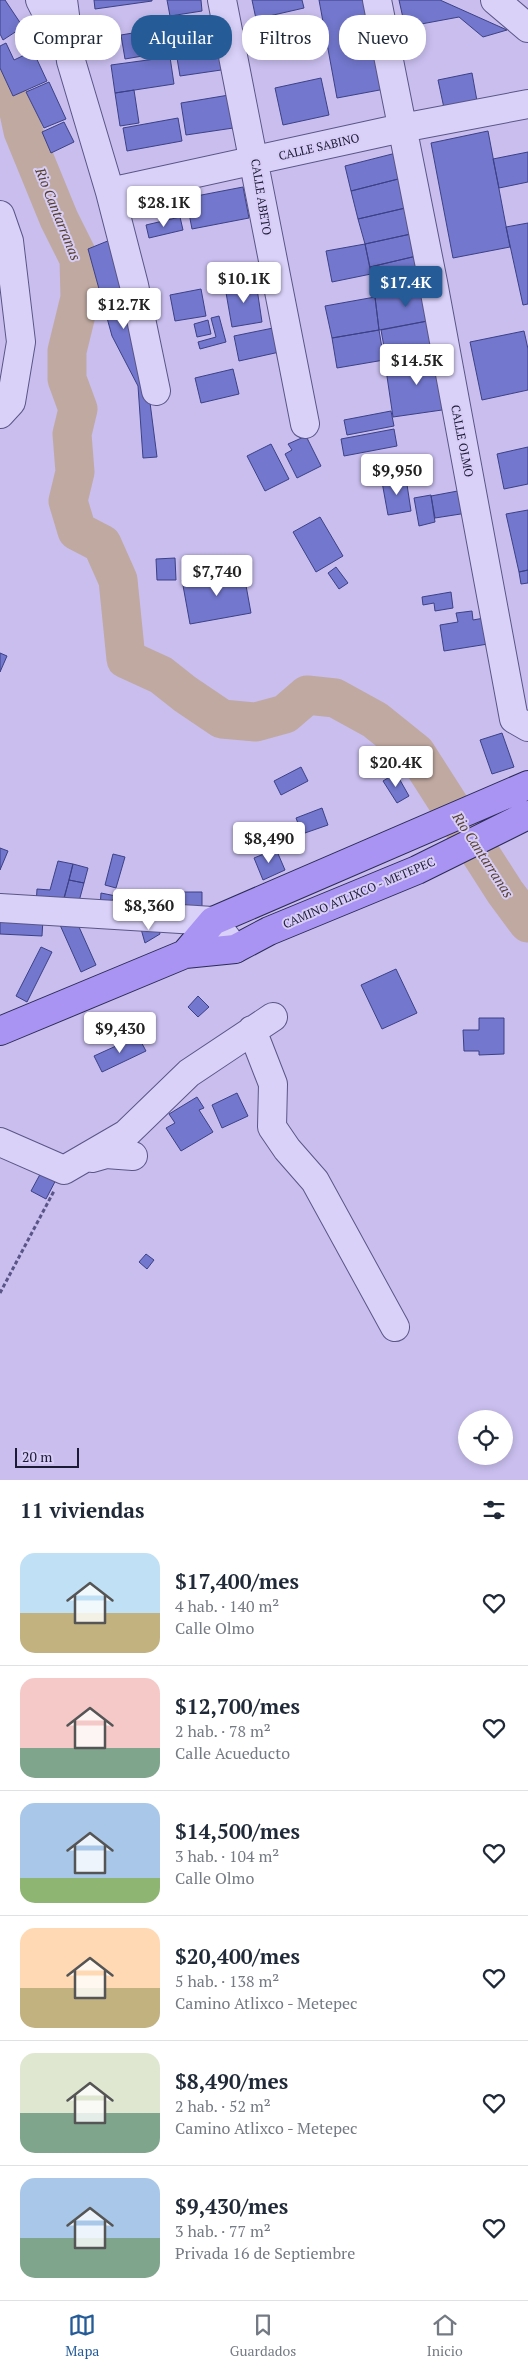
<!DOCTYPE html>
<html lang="es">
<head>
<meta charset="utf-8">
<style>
	:root { --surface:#fff; --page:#f2f2f3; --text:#1f2937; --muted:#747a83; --line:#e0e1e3; --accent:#255b97 }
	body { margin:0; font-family:"PT Serif",serif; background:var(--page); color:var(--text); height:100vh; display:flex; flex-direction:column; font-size:19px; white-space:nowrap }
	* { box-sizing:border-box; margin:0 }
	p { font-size:16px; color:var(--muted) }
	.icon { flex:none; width:28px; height:28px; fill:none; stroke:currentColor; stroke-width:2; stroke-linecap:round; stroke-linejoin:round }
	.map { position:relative; height:1480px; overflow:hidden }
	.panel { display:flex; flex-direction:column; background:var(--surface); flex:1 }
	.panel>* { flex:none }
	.hud { position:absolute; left:15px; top:15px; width:499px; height:45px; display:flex; gap:10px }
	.buttons { position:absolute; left:458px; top:1410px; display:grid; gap:10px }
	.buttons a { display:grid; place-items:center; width:55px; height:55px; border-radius:50%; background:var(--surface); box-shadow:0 2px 8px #0003; font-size:25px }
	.scale { position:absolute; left:15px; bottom:12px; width:64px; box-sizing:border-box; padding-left:5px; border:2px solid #1c1b36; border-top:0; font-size:14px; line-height:18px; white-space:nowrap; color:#1c1b36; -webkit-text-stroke:4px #d7cdf6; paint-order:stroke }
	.price { position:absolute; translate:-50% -42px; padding:0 11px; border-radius:5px; background:#fff; color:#222; font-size:16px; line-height:32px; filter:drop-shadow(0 1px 2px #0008) }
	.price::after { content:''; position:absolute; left:50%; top:30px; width:15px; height:11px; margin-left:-8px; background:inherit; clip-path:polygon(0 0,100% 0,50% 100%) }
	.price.on { background:var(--accent); color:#fff }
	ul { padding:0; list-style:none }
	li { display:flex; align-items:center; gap:15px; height:125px; padding:0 20px }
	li+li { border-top:1px solid var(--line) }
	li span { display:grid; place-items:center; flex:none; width:140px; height:100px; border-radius:15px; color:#555 }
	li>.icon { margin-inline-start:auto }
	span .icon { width:60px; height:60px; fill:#fffc; stroke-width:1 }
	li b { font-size:21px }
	h2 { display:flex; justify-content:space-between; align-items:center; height:60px; padding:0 20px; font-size:21px }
	.pill { padding:0 18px; border-radius:20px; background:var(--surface); box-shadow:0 2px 8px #0003; font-size:18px; line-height:45px }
	.pill.on { background:var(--accent); color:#fff }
	.menu { display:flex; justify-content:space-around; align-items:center; height:70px; border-top:1px solid var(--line); background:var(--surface); font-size:14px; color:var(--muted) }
	.menu a { display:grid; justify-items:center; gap:2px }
	.menu .on { color:var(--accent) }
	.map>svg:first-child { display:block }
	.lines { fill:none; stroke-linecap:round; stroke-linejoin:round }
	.river { stroke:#c0a9a1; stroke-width:39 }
	.building { fill:#7377cd; stroke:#3c4186 }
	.minor-casing { stroke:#595687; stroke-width:30 }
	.major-casing { stroke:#2b2b54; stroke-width:30 }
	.path { stroke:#595687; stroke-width:3; stroke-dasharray:4 2.5; stroke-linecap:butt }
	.minor { stroke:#dad1f9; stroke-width:28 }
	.major { stroke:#a994f3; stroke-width:28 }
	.labels { text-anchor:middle; stroke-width:4; stroke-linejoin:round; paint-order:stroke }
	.street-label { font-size:12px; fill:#1c1b36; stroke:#d7cdf6 }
	.water-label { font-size:14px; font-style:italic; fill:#563f2a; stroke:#d7cdf6 }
</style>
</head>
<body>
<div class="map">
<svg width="528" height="1480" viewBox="0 0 528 1480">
	<rect width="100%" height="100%" fill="#c9beee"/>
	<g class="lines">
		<path class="river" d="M0,88l18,20 5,23 36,88 20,40 1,39 -13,53v28l11,30 -6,25 3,38 -7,29 9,30 25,13 16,36 8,79 35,16 24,19 37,25 34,3 29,-8 22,-19 28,3 40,22 41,33 89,139 23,31"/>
	</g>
	<path class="building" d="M0,0h5l18,27 -20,13 -3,-6z
		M94,0h58v1l-57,8z
		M167,0h34l1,11 -32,5z
		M252,0h50l2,8 -48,11z
		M319,0h50l16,89 -48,9z
		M399,0h41l67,30 -24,7 -24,-20 -54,10z
		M217,14l4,24 -51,9 -5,-23z
		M162,28l4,24 -41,7 -4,-24z
		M6,43l8,17 19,-9 14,30 -34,15 -13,-28v-22z
		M225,46l3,23 -48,7 -4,-24z
		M170,57l4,27 -59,9 -4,-28z
		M472,73l5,28 -33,7 -6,-28z
		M321,78l8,37 -46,10 -8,-37z
		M49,82l17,37 -22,9 -18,-36z
		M134,90l5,33 -19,3 -5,-33z
		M235,94l5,33 -54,8 -5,-32z
		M178,118l4,23 -55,10 -4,-23z
		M64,122l10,20 -23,11 -9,-21z
		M488,131l22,116 -57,11 -22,-115z
		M400,152l6,25 -55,14 -6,-25z
		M528,152v30l-29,6 -6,-29z
		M406,177l8,29 -56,13 -7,-28z
		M243,187l6,31 -57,11 -6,-31z
		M414,206l6,26 -55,12 -7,-25z
		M180,217l3,13 -34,8 -3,-13z
		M528,223v81l-5,1 -17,-78z
		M420,232l5,22 -55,13 -5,-23z
		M115,238l33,149 9,70 -14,1 -5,-72 -26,-50 -24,-87z
		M365,244l6,30 -39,8 -6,-31z
		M425,254l7,33 -57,10 -5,-30z
		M256,282l6,40 -30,5 -7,-40z
		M432,287l6,32 -59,11 -4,-33z
		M201,289l5,27 -31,5 -5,-26z
		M375,297l4,33 -47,8 -7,-32z
		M219,316l7,26 -26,7 -2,-7 18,-5 -5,-19z
		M438,319l5,29 -57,10 -5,-28z
		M208,320l3,14 -14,3 -3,-13z
		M278,327l6,24 -45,10 -5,-25z
		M379,330l5,30 -47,8 -5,-30z
		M524,331l4,18v41l-46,10 -12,-58z
		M441,355l8,54 -56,8 -8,-54z
		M233,369l6,25 -38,9 -6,-25z
		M391,411l3,15 -47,9 -3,-15z
		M394,429l3,17 -53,10 -3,-17z
		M306,436l15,30 -24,12 -12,-24 7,-4 -4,-6z
		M271,444l18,35 -24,12 -18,-35z
		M528,447v37l-24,5 -7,-35z
		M406,478l5,33 -23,4 -6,-33z
		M463,490l4,23 -32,5 -4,-22z
		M431,495l4,27 -16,4 -5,-28z
		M528,510v60l-9,2 -13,-58z
		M320,517l23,39 -27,16 -23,-40z
		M175,558l1,22h-19l-1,-21z
		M336,567l12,16 -9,6 -11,-16z
		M243,569l8,44 -61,11 -8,-44z
		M528,570v13l-7,1 -2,-12z
		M451,592l2,16 -18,3 -1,-8 -11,2 -1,-8z
		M472,611l1,9 11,-2 4,26 -44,7 -4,-26 18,-3 -2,-9z
		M0,653l7,3 -7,16z
		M502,733l12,34 -22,7 -12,-34z
		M301,767l7,14 -27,14 -7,-14z
		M396,773l13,23 -12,7 -14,-22z
		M322,808l6,17 -26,9 -6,-16z
		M0,848l8,3 -8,19z
		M276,849l9,21 -22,10 -9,-22z
		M113,854l12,3 -9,31 -11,-3z
		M58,861l15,3 -11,43 -26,-1 1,-17 13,1z
		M73,864l15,4 -4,15 -15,-3z
		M69,880l15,3 -6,22 -15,-4z
		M173,892h29v15h-29z
		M101,893l15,3 -10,11h-6z
		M137,895h15l-1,15 -14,-1z
		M0,918l43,1 -1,17 -42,-2z
		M75,918l21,47 -15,7 -21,-47z
		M139,922l18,1 3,11 -15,9z
		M41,947l11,5 -25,50 -11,-6z
		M396,969l21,44 -35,16 -21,-44z
		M198,996l11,11 -11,10 -10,-10z
		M479,1018h25v36l-25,1v-4h-15l-1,-21h16z
		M138,1036l8,15 -44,21 -8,-16z
		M237,1093l11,23 -26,12 -10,-23z
		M197,1097l7,11 -5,2 14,22 -32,19 -15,-23 9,-5 -6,-9z
		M44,1167l15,7 -13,25 -15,-8z
		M146,1254l8,6 -7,9 -8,-7z"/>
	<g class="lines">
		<defs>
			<path id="minor" d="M40,0l21,41
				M63,0l8,61 39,131 24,93 22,106
				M222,0l83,424
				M377,0l56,282 81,437 14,8
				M495,0l33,28
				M110,192l292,-64 126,-24
				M0,215l9,26 12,101 -10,60 -11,12
				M0,908l213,13 22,28
				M252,1030l21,54 -1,43 15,22 28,32 80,146
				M0,1142l64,28 62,-36 63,-61 84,-56
				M92,1158l14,-4 27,2"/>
			<path id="major" d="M185,954l28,-33 315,-136
				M0,1031l185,-77 50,-5 34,-18 148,-61 111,-55"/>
		</defs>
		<use href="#minor" class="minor-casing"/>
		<use href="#major" class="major-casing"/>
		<path class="path" d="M0,1293l54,-102"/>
		<use href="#minor" class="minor"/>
		<use href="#major" class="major"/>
	</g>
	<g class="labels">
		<g class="street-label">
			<text transform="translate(319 147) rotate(-13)" y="4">CALLE SABINO</text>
			<text transform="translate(261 197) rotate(81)" y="4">CALLE ABETO</text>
			<text transform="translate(462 441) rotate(79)" y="4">CALLE OLMO</text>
			<text transform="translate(359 893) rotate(-23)" y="4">CAMINO ATLIXCO - METEPEC</text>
		</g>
		<g class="water-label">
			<text transform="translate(58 214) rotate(68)" y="5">Rio Cantarranas</text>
			<text transform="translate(483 855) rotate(57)" y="5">Rio Cantarranas</text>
		</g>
	</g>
</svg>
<div class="buttons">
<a><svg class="icon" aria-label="locate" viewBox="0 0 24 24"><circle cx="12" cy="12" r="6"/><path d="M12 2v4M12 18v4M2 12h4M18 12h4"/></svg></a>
</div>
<div class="scale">20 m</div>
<b class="price" style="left:164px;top:228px">$28.1K</b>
<b class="price" style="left:244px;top:304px">$10.1K</b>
<b class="price on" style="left:406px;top:308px">$17.4K</b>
<b class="price" style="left:124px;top:330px">$12.7K</b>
<b class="price" style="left:417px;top:386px">$14.5K</b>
<b class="price" style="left:397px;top:496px">$9,950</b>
<b class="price" style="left:217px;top:597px">$7,740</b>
<b class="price" style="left:396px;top:788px">$20.4K</b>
<b class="price" style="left:269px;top:864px">$8,490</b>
<b class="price" style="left:149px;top:931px">$8,360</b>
<b class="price" style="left:120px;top:1054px">$9,430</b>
<div class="hud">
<a class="pill">Comprar</a>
<a class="pill on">Alquilar</a>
<a class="pill">Filtros</a>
<a class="pill">Nuevo</a>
</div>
</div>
<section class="panel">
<h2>11 viviendas<svg class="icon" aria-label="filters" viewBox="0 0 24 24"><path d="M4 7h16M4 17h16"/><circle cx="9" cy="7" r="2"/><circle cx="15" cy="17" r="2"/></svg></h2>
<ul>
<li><span style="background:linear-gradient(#bfe0f5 60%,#c2b280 0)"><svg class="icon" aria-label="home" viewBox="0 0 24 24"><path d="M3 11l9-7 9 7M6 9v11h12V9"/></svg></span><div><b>$17,400/mes</b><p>4 hab. · 140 m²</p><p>Calle Olmo</p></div><svg class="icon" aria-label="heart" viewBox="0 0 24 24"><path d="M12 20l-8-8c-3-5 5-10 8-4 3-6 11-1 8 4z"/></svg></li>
<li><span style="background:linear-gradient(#f6c9c9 70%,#7fa58c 0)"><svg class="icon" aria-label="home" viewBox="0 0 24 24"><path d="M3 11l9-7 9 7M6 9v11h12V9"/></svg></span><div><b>$12,700/mes</b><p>2 hab. · 78 m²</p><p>Calle Acueducto</p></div><svg class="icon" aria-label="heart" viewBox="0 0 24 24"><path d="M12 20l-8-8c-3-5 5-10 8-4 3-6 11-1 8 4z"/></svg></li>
<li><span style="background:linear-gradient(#a9c7e8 75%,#8fb573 0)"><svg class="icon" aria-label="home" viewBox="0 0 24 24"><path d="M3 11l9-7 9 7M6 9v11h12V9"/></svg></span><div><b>$14,500/mes</b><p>3 hab. · 104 m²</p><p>Calle Olmo</p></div><svg class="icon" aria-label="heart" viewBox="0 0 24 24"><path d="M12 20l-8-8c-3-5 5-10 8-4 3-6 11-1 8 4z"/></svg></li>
<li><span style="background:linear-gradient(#ffd9b3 60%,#c2b280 0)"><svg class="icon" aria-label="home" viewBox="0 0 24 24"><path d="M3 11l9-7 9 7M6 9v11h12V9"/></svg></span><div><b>$20,400/mes</b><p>5 hab. · 138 m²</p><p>Camino Atlixco - Metepec</p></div><svg class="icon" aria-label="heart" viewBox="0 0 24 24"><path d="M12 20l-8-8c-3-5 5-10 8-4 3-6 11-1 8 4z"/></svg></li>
<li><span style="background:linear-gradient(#dfe7d0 60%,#7fa58c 0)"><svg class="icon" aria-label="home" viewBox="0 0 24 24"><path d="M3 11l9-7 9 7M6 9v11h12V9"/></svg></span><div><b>$8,490/mes</b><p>2 hab. · 52 m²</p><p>Camino Atlixco - Metepec</p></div><svg class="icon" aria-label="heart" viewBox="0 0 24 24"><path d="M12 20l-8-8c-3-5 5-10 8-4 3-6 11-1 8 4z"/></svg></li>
<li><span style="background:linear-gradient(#a9c7e8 60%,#7fa58c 0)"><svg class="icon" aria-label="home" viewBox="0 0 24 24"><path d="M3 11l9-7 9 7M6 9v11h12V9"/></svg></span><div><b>$9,430/mes</b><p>3 hab. · 77 m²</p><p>Privada 16 de Septiembre</p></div><svg class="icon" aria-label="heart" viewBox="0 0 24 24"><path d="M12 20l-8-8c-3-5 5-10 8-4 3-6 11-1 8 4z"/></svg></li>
</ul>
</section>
<nav class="menu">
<a class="on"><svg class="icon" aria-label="map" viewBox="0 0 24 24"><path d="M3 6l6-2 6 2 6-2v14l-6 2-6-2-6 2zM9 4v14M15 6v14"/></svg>Mapa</a>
<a><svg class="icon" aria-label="saved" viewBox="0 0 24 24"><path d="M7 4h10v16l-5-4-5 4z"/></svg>Guardados</a>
<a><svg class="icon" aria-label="home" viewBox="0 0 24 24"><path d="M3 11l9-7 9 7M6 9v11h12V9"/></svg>Inicio</a>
</nav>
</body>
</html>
